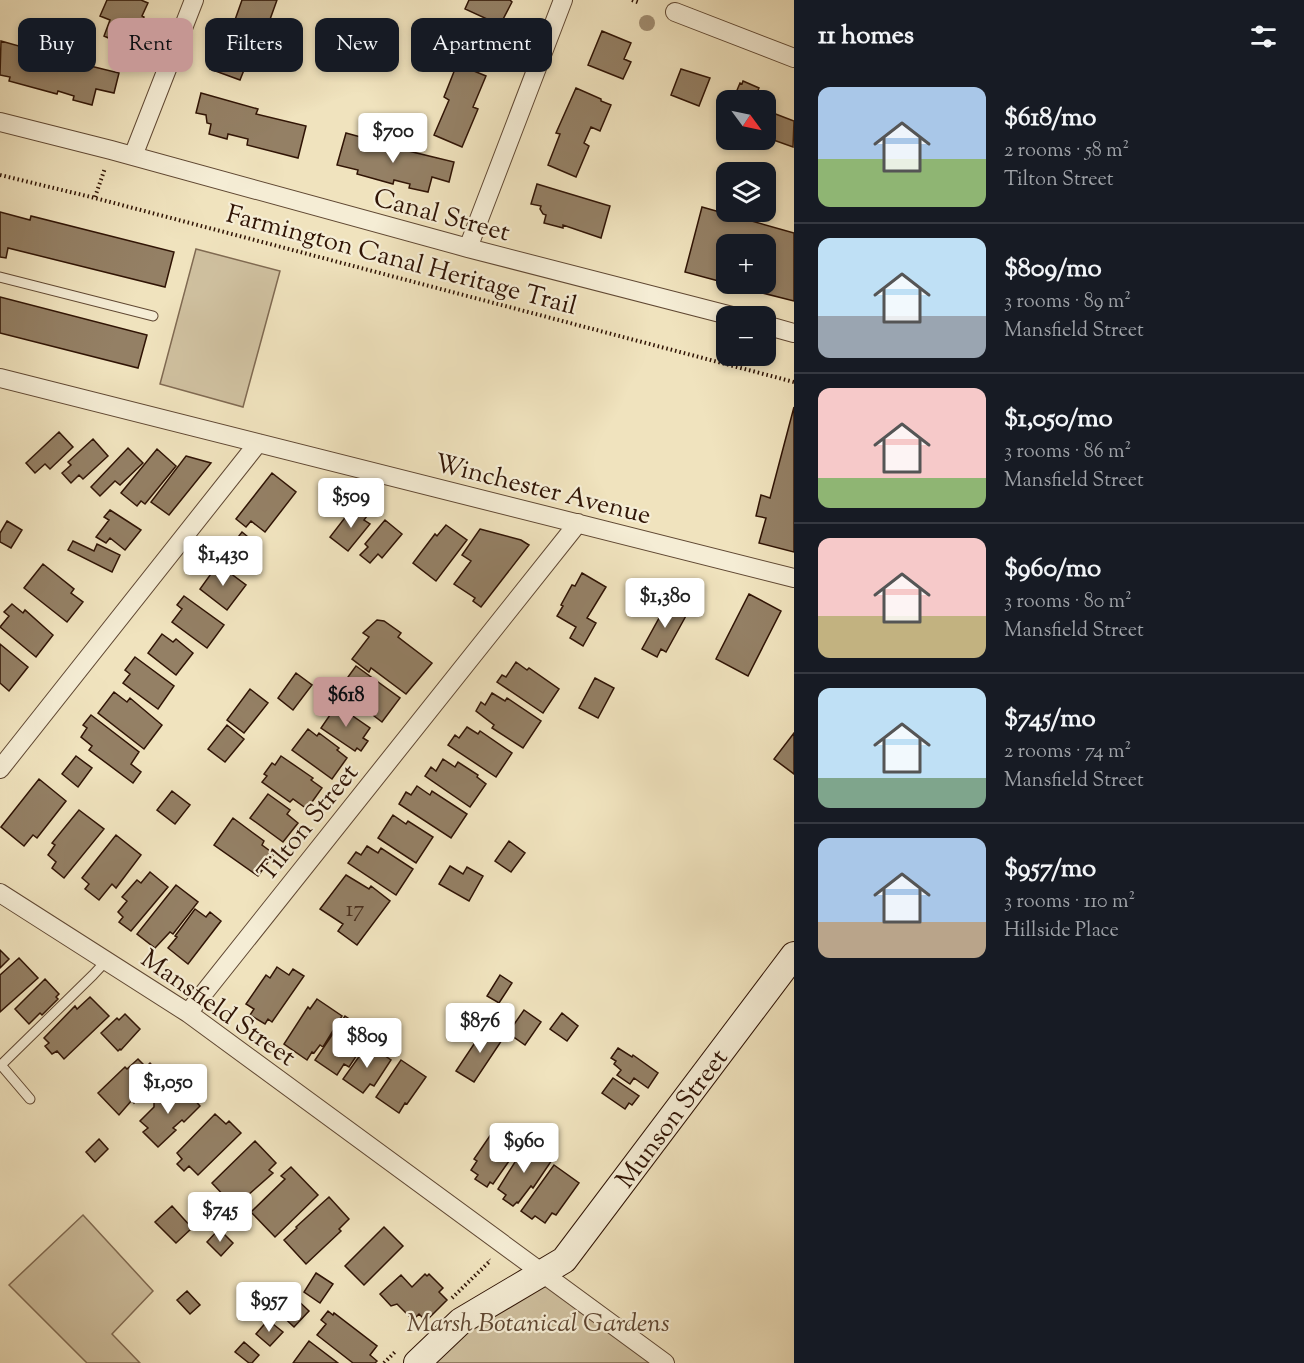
<!DOCTYPE html>
<html lang="en">
<head>
<meta charset="utf-8">
<style>
	:root { --surface:#171b24; --page:#242831; --text:#f1f3f6; --muted:#9ea1a6; --line:#363941; --accent:#c59692 }
	body { margin:0; font-family:"Sorts Mill Goudy",serif; background:var(--page); color:var(--text); height:100vh; display:flex; flex-direction:column; font-size:22px; white-space:nowrap }
	* { box-sizing:border-box; margin:0 }
	p { font-size:20px; color:var(--muted) }
	.icon { flex:none; width:33px; height:33px; fill:none; stroke:currentColor; stroke-width:2; stroke-linecap:round; stroke-linejoin:round }
	.map { position:relative; flex:1; overflow:hidden }
	.sheet { display:flex; flex-direction:column; background:var(--surface); width:510px }
	.sheet>* { flex:none }
	.banner { position:absolute; left:18px; top:18px; width:570px; height:54px; display:flex; gap:12px }
	.needle { width:39px; rotate:123deg }
	.controls { position:absolute; left:716px; top:90px; display:grid; gap:12px }
	.controls a { display:grid; place-items:center; width:60px; height:60px; border-radius:12px; background:var(--surface); box-shadow:0 3px 9px #0003; font-size:30px }
	.price { position:absolute; translate:-50% -51px; padding:0 14px; border-radius:6px; background:#fff; color:#222; font-size:20px; line-height:39px; filter:drop-shadow(0 2px 3px #0008) }
	.price::after { content:''; position:absolute; left:50%; top:36px; width:18px; height:14px; margin-left:-9px; background:inherit; clip-path:polygon(0 0,100% 0,50% 100%) }
	.price.selected { background:var(--accent); color:#111 }
	ul { padding:0; list-style:none }
	li { display:flex; align-items:center; gap:18px; height:150px; padding:0 24px }
	li+li { border-top:2px solid var(--line) }
	li span { display:grid; place-items:center; flex:none; width:168px; height:120px; border-radius:12px; color:#555 }
	li>.icon { margin-inline-start:auto }
	span .icon { width:72px; height:72px; fill:#fffc; stroke-width:1 }
	li b { font-size:26px }
	h2 { display:flex; justify-content:space-between; align-items:center; height:72px; padding:0 24px; font-size:26px }
	.chip { padding:0 21px; border-radius:12px; background:var(--surface); box-shadow:0 3px 9px #0003; font-size:21px; line-height:54px }
	.chip.selected { background:var(--accent); color:#111 }
	main { display:flex; flex:1; min-height:0 }
	.map>svg:first-child { display:block }
	.green { fill:#cfc09f; stroke:#806a52; stroke-width:1.5 }
	.building { fill:#948065; stroke:#301405; stroke-width:1.5 }
	.lines { fill:none; stroke-linecap:round; stroke-linejoin:round }
	.lane-casing { stroke:#604833; stroke-width:11 }
	.street-casing { stroke:#604833; stroke-width:20 }
	.secondary-casing { stroke:#301405; stroke-width:28 }
	.path { stroke:#301405; stroke-width:4; stroke-dasharray:1.5 3; stroke-linecap:butt }
	.lane { stroke:#f5edd5; stroke-width:9 }
	.street { stroke:#f5edd5; stroke-width:18 }
	.secondary { stroke:#f5edd5; stroke-width:26 }
	.tree { fill:#a18e72 }
	.labels { text-anchor:middle; stroke-width:4.5; stroke-linejoin:round; paint-order:stroke }
	.number-label { font-size:22px; fill:#492f1d }
	.street-label { font-size:26px; fill:#301405; stroke:#f5edd5 }
	.park-label { font-size:26px; font-style:italic; fill:#604833; stroke:#f5edd5 }
</style>
</head>
<body>
<main>
<div class="map">
<svg width="794" height="1363" viewBox="0 0 794 1363">
	<rect width="100%" height="100%" fill="#f0e3be"/>
	<filter id="stains"><feTurbulence type="fractalNoise" baseFrequency=".00333" numOctaves="4"/><feColorMatrix values="0 0 0 0 .2 0 0 0 0 .09 0 0 0 0 .02 0 0 0 .5 -.17"/></filter>
	<radialGradient id="worn" r=".72"><stop offset=".6" stop-color="#630" stop-opacity="0"/><stop offset="1" stop-color="#630" stop-opacity=".3"/></radialGradient>
	<path class="green" d="M196,249l84,22 -37,136 -83,-23z
		M83,1215l70,76 -41,43 28,29h-53l-78,-78z
		M540,1272l125,91h-248z"/>
	<path class="building" d="M107,0h34l7,3 -6,13 2,1 -13,31 -27,-12 6,-16 -10,-4z
		M242,0h35l-17,47 -6,-2 -14,35 -30,-11 15,-37 5,2z
		M469,0h41l2,2 -12,23 -35,-16z
		M602,31l29,12 -7,16 7,3 -8,17 -35,-14z
		M1,41l18,5v4l47,12v-2l53,13 -5,20 -18,-4 -4,16 -19,-5 1,-4 -16,-5 -1,3 -48,-13 1,-4 -10,-2z
		M457,64l29,12 -13,31 5,2 -16,38 -28,-12 15,-35 -5,-3z
		M681,69l29,9 -11,28 -28,-11z
		M743,81l16,7 -5,12h-21l7,-17 2,1z
		M576,88l25,11v2l10,4 -11,26 -9,-4 -7,16 5,3 -13,31 -28,-12 12,-31 -4,-1z
		M201,93l57,16 -2,5 50,12 -8,32 -51,-13 1,-6 -20,-5 -1,5 -18,-5 2,-10 -4,-1 -1,-8 -10,-2z
		M773,113l21,8 -1,26 -28,-10z
		M346,133l22,6 -1,4 32,9 1,-3 54,13 -5,20 -17,-5 -4,15 -19,-4 1,-4 -16,-4 -1,4 -36,-10 1,-4 -21,-5z
		M537,184l73,22 -9,32 -38,-13v3l-19,-5 2,-8 -3,-1 -3,-5 1,-3 -10,-2z
		M702,207l92,26v68l-67,-17h38v-40h-39v39l-41,-11z
		M0,212l30,8 1,-4 143,36 -9,35 -157,-39 -2,10 -6,-1z
		M0,297l147,38 -9,33 -138,-35z
		M794,407v145l-35,-9 7,-25 -10,-2 5,-21 9,3z
		M59,432l14,15 -23,22 -5,-5 -10,9 -9,-10z
		M93,439l15,17 -25,23 -4,-4 -8,8 -9,-10 9,-8 -3,-3z
		M128,448l15,15 -23,22 -5,-4 -15,15 -9,-9z
		M157,449l19,17 -31,38 -4,-3 -4,5 -16,-13z
		M186,456l25,7 -42,52 -18,-13z
		M272,473l24,19 -31,40 -14,-11 -5,6 -10,-8z
		M354,506l13,10 -3,4 6,4 -22,27 -18,-14z
		M110,510l31,20 -16,20 -15,-12 -4,5 -10,-6 13,-17 -5,-3z
		M385,520l17,14 -20,24 -4,-4 -8,9 -10,-8 8,-8 -3,-3z
		M7,521l15,9 -11,18 -11,-6v-9z
		M446,525l21,15 -31,41 -23,-18 22,-29 2,2z
		M480,529l41,11 8,5 -48,62 -8,-6 2,-3 -21,-14 17,-23 -9,-6z
		M242,532l16,13 -21,27 -16,-13z
		M73,541l21,10 3,-7 23,11 -8,17 -44,-22z
		M43,564l31,25 -3,4 12,9 -16,20 -43,-34z
		M218,564l28,21 -19,25 -27,-21z
		M582,573l24,14 -19,31 9,5 -13,23 -13,-8 6,-11 -19,-11 6,-10 -2,-1 11,-20 3,1z
		M749,594l32,17 -33,65 -32,-17z
		M184,596l40,29 -17,23 -35,-26 10,-13 -5,-4z
		M669,600l17,10 -2,3 3,1 -21,38 -5,-3 -4,8 -15,-8z
		M12,604l11,9 2,-3 28,25 -17,22 -36,-30 9,-11 -5,-4z
		M377,620l7,1 17,12 -3,4 34,26 -26,31 -35,-26 -2,4 -17,-13 17,-22 -6,-4z
		M162,634l11,8 3,-3 17,14 -17,22 -28,-22z
		M0,644l28,23 -19,24 -9,-8z
		M135,657l39,29 -16,23 -35,-26 7,-9 -5,-4z
		M516,662l11,8 2,-2 30,21 -16,24 -46,-31 5,-7 4,2z
		M356,666l44,32 -18,24 -29,-22 -2,2 -14,-10z
		M296,673l16,12 -19,25 -15,-12z
		M595,678l19,10 -16,30 -19,-10z
		M250,689l18,14 -24,30 -17,-13z
		M114,692l13,10 3,-4 32,27 -18,24 -46,-36z
		M492,693l13,8 2,-3 34,23 -18,27 -31,-20 2,-3 -18,-14 5,-9 4,3z
		M334,703l36,25 -7,10 5,3 -7,10 -4,-3 -2,3 -34,-23 9,-13 -3,-2z
		M91,715l48,37 -8,12 10,8 -8,11 -44,-33 3,-4 -11,-9 6,-9 -4,-3z
		M227,725l17,14 -19,23 -17,-13z
		M467,727l11,7 2,-3 32,22 -16,24 -48,-32 7,-10 4,3z
		M308,729l9,7 2,-3 20,15 -2,2 10,8 -15,21 -40,-29z
		M794,733v41l-20,-15z
		M76,756l16,12 -14,19 -16,-13z
		M281,756l32,22 -2,2 11,8 -15,21 -14,-10 -3,3 -28,-20 5,-6 -3,-2 8,-11 3,2z
		M443,759l12,8 3,-5 20,13 -1,2 9,7 -16,23 -45,-31 6,-9 5,4z
		M39,779l27,22 -29,37 -4,-3 -9,11 -23,-19z
		M417,786l13,9 2,-4 35,23 -16,24 -52,-34 7,-12 5,3z
		M172,791l18,14 -15,19 -18,-14z
		M268,794l22,16 -3,4 11,9 -15,19 -33,-24z
		M79,810l25,19 -40,49 -12,-10 4,-6 -8,-7 7,-10 -3,-2z
		M393,815l13,9 2,-3 25,16 -17,26 -38,-25z
		M233,818l31,23 -2,4 12,9 -16,22 -44,-31z
		M116,835l25,20 -25,33 -4,-4 -13,16 -14,-11 4,-5 -7,-6z
		M509,841l16,12 -14,19 -16,-11z
		M367,846l11,7 3,-5 32,21 -17,26 -48,-32 8,-11 5,3z
		M450,866l13,8 4,-7 16,9 -14,25 -30,-17z
		M150,872l18,15 -37,44 -12,-9 4,-5 -5,-5 9,-11 -5,-4 15,-17 4,3z
		M346,875l23,14 2,-3 19,15 -33,44 -19,-14 5,-7 -23,-15z
		M176,885l22,17 -25,32 -3,-2 -15,16 -18,-14z
		M195,909l11,8 4,-5 11,9 -33,43 -20,-16 9,-11 -2,-1z
		M0,950l9,9 -9,9z
		M19,958l19,20 -38,34v-37z
		M277,967l12,8 4,-6 11,7 -32,46 -4,-3 -3,5 -15,-9 4,-6 -8,-5 20,-29 4,3z
		M500,975l12,8 -13,20 -12,-7z
		M45,979l14,15 -3,3 2,2 -16,16 -2,-2 -11,11 -14,-15z
		M90,997l19,19 -45,43 -7,-8 -5,3 -7,-8 4,-3 -5,-5 31,-32 2,3z
		M317,999l25,17 -19,31 -3,-2 -6,8 -2,-1 -5,8 -23,-16 24,-37 2,2z
		M524,1010l17,12 -16,23 -17,-12z
		M562,1013l16,13 -11,15 -17,-12z
		M125,1014l15,15 -19,21 -1,-1 -2,2 -17,-18 16,-15 2,2z
		M345,1016l26,18 -22,33 -5,-3 -7,11 -22,-15z
		M486,1026l18,11 -30,45 -18,-11z
		M368,1044l23,16 -17,26 -4,-2 -7,9 -20,-14z
		M618,1048l14,9 1,-2 25,18 -10,15 -14,-10 -4,6 -13,-9 4,-5 -7,-6 2,-3 -5,-3z
		M138,1059l8,8 4,-4 10,11 -11,11 2,1 -17,17 -2,-3 -13,15 -21,-22 27,-26 2,2z
		M401,1060l25,17 -19,27 -2,-1 -6,10 -23,-16z
		M613,1078l26,18 -7,9 -3,-2 -4,6 -23,-16z
		M176,1085l14,15 3,-2 7,8 -16,16 -2,-2 -9,8 3,2 -18,17 -15,-15 5,-4 -8,-7 14,-14v-4l7,-7 5,-1z
		M215,1114l11,10 3,-3 12,12 -43,42 -9,-9 -5,5 -7,-7 5,-5 -5,-6z
		M498,1124l25,17 -30,43 -3,-2 -3,5 -12,-8 3,-4 -7,-5 6,-9 -3,-2z
		M99,1139l9,10 -13,13 -9,-10z
		M255,1141l21,22 -7,7 4,3 -35,31 -8,-8 -3,3 -15,-16z
		M527,1143l25,17 -19,28 -2,-2 -13,17 -1,-1 -4,4 -10,-7 3,-4 -8,-6z
		M554,1165l25,18 -23,32 -4,-2 -7,10 -10,-7 -3,3 -11,-8z
		M291,1167l27,28 -43,42 -24,-25 34,-33 -4,-3z
		M329,1197l20,22 -10,10 2,2 -35,33 -22,-24 13,-12 -1,-1z
		M172,1206l20,22 -16,15 -21,-21z
		M384,1227l19,19 -39,39 -19,-19z
		M219,1229l14,14 -12,13 -14,-14z
		M316,1273l17,11 -13,19 -16,-11z
		M425,1274l2,2 2,-2 14,14 -4,4 8,8 -21,21 -7,-7 -6,6 -16,-16 -6,2 -11,-12 21,-19 11,12z
		M187,1291l13,14 -10,9 -13,-14z
		M292,1295l17,16 -15,16 -17,-16z
		M328,1311l5,4 1,-2 43,33 -7,9 7,6 -2,2h-22l-36,-28 9,-11 -5,-4z
		M268,1320l15,12 -13,14 -14,-12z
		M309,1341l29,22h-45z
		M244,1342l15,13 -7,8h-3l-14,-11z"/>
	<g class="lines">
		<defs>
			<path id="lane" d="M0,277l153,39
				M30,1099l-29,-34 92,-90 14,-15"/>
			<path id="street" d="M675,12l119,46
				M0,122l111,28 357,98 264,68
				M133,156l61,-156
				M468,248l95,-248
				M765,325l29,8
				M0,378l794,200
				M0,769l258,-326
				M0,893l188,120 477,350
				M188,1013l390,-490"/>
			<path id="secondary" d="M417,1363l44,-42 103,-61 230,-305"/>
		</defs>
		<use href="#lane" class="lane-casing"/>
		<use href="#street" class="street-casing"/>
		<use href="#secondary" class="secondary-casing"/>
		<path class="path" d="M632,0l8,3
			M0,175l95,23 699,184
			M95,197l10,-29
			M452,1298l38,-37 -1,-1
			M384,1363l12,-12"/>
		<use href="#lane" class="lane"/>
		<use href="#street" class="street"/>
		<use href="#secondary" class="secondary"/>
	</g>
	<circle class="tree" cx="647" cy="23" r="8"/>
	<g class="labels">
		<g class="number-label">
			<text x="355" y="916">17</text>
		</g>
		<g class="street-label">
			<text transform="translate(442 214) rotate(15)" y="9">Canal Street</text>
			<text transform="translate(402 259) rotate(15)" y="9">Farmington Canal Heritage Trail</text>
			<text transform="translate(543 488) rotate(14)" y="9">Winchester Avenue</text>
			<text transform="translate(307 822) rotate(-51)" y="9">Tilton Street</text>
			<text transform="translate(219 1007) rotate(35)" y="9">Mansfield Street</text>
			<text transform="translate(671 1118) rotate(-53)" y="9">Munson Street</text>
		</g>
		<g class="park-label">
			<text x="538" y="1331">Marsh Botanical Gardens</text>
		</g>
	</g>
	<rect width="100%" height="100%" filter="url(#stains)"/>
	<rect width="100%" height="100%" fill="url(#worn)"/>
</svg>
<div class="controls">
<a><svg class="needle" viewBox="-14 -14 28 28"><path d="M0-13l5 13h-10z" fill="#e53935"/><path d="M0 13l5-13h-10z" fill="#9ea1a6"/></svg></a>
<a><svg class="icon" aria-label="layers" viewBox="0 0 24 24"><path d="M12 4l9 5-9 5-9-5zM3 14l9 5 9-5"/></svg></a>
<a>+</a>
<a>−</a>
</div>
<b class="price" style="left:393px;top:164px">$700</b>
<b class="price" style="left:351px;top:529px">$509</b>
<b class="price" style="left:223px;top:587px">$1,430</b>
<b class="price" style="left:665px;top:629px">$1,380</b>
<b class="price selected" style="left:346px;top:728px">$618</b>
<b class="price" style="left:480px;top:1054px">$876</b>
<b class="price" style="left:367px;top:1069px">$809</b>
<b class="price" style="left:168px;top:1115px">$1,050</b>
<b class="price" style="left:524px;top:1174px">$960</b>
<b class="price" style="left:220px;top:1243px">$745</b>
<b class="price" style="left:269px;top:1333px">$957</b>
<div class="banner">
<a class="chip">Buy</a>
<a class="chip selected">Rent</a>
<a class="chip">Filters</a>
<a class="chip">New</a>
<a class="chip">Apartment</a>
</div>
</div>
<section class="sheet">
<h2>11 homes<svg class="icon" aria-label="filters" viewBox="0 0 24 24"><path d="M4 7h16M4 17h16"/><circle cx="9" cy="7" r="2"/><circle cx="15" cy="17" r="2"/></svg></h2>
<ul>
<li><span style="background:linear-gradient(#a9c7e8 60%,#8fb573 0)"><svg class="icon" aria-label="home" viewBox="0 0 24 24"><path d="M3 11l9-7 9 7M6 9v11h12V9"/></svg></span><div><b>$618/mo</b><p>2 rooms · 58 m²</p><p>Tilton Street</p></div></li>
<li><span style="background:linear-gradient(#bfe0f5 65%,#9aa5b1 0)"><svg class="icon" aria-label="home" viewBox="0 0 24 24"><path d="M3 11l9-7 9 7M6 9v11h12V9"/></svg></span><div><b>$809/mo</b><p>3 rooms · 89 m²</p><p>Mansfield Street</p></div></li>
<li><span style="background:linear-gradient(#f6c9c9 75%,#8fb573 0)"><svg class="icon" aria-label="home" viewBox="0 0 24 24"><path d="M3 11l9-7 9 7M6 9v11h12V9"/></svg></span><div><b>$1,050/mo</b><p>3 rooms · 86 m²</p><p>Mansfield Street</p></div></li>
<li><span style="background:linear-gradient(#f6c9c9 65%,#c2b280 0)"><svg class="icon" aria-label="home" viewBox="0 0 24 24"><path d="M3 11l9-7 9 7M6 9v11h12V9"/></svg></span><div><b>$960/mo</b><p>3 rooms · 80 m²</p><p>Mansfield Street</p></div></li>
<li><span style="background:linear-gradient(#bfe0f5 75%,#7fa58c 0)"><svg class="icon" aria-label="home" viewBox="0 0 24 24"><path d="M3 11l9-7 9 7M6 9v11h12V9"/></svg></span><div><b>$745/mo</b><p>2 rooms · 74 m²</p><p>Mansfield Street</p></div></li>
<li><span style="background:linear-gradient(#a9c7e8 70%,#b9a48a 0)"><svg class="icon" aria-label="home" viewBox="0 0 24 24"><path d="M3 11l9-7 9 7M6 9v11h12V9"/></svg></span><div><b>$957/mo</b><p>3 rooms · 110 m²</p><p>Hillside Place</p></div></li>
</ul>
</section>
</main>
</body>
</html>
